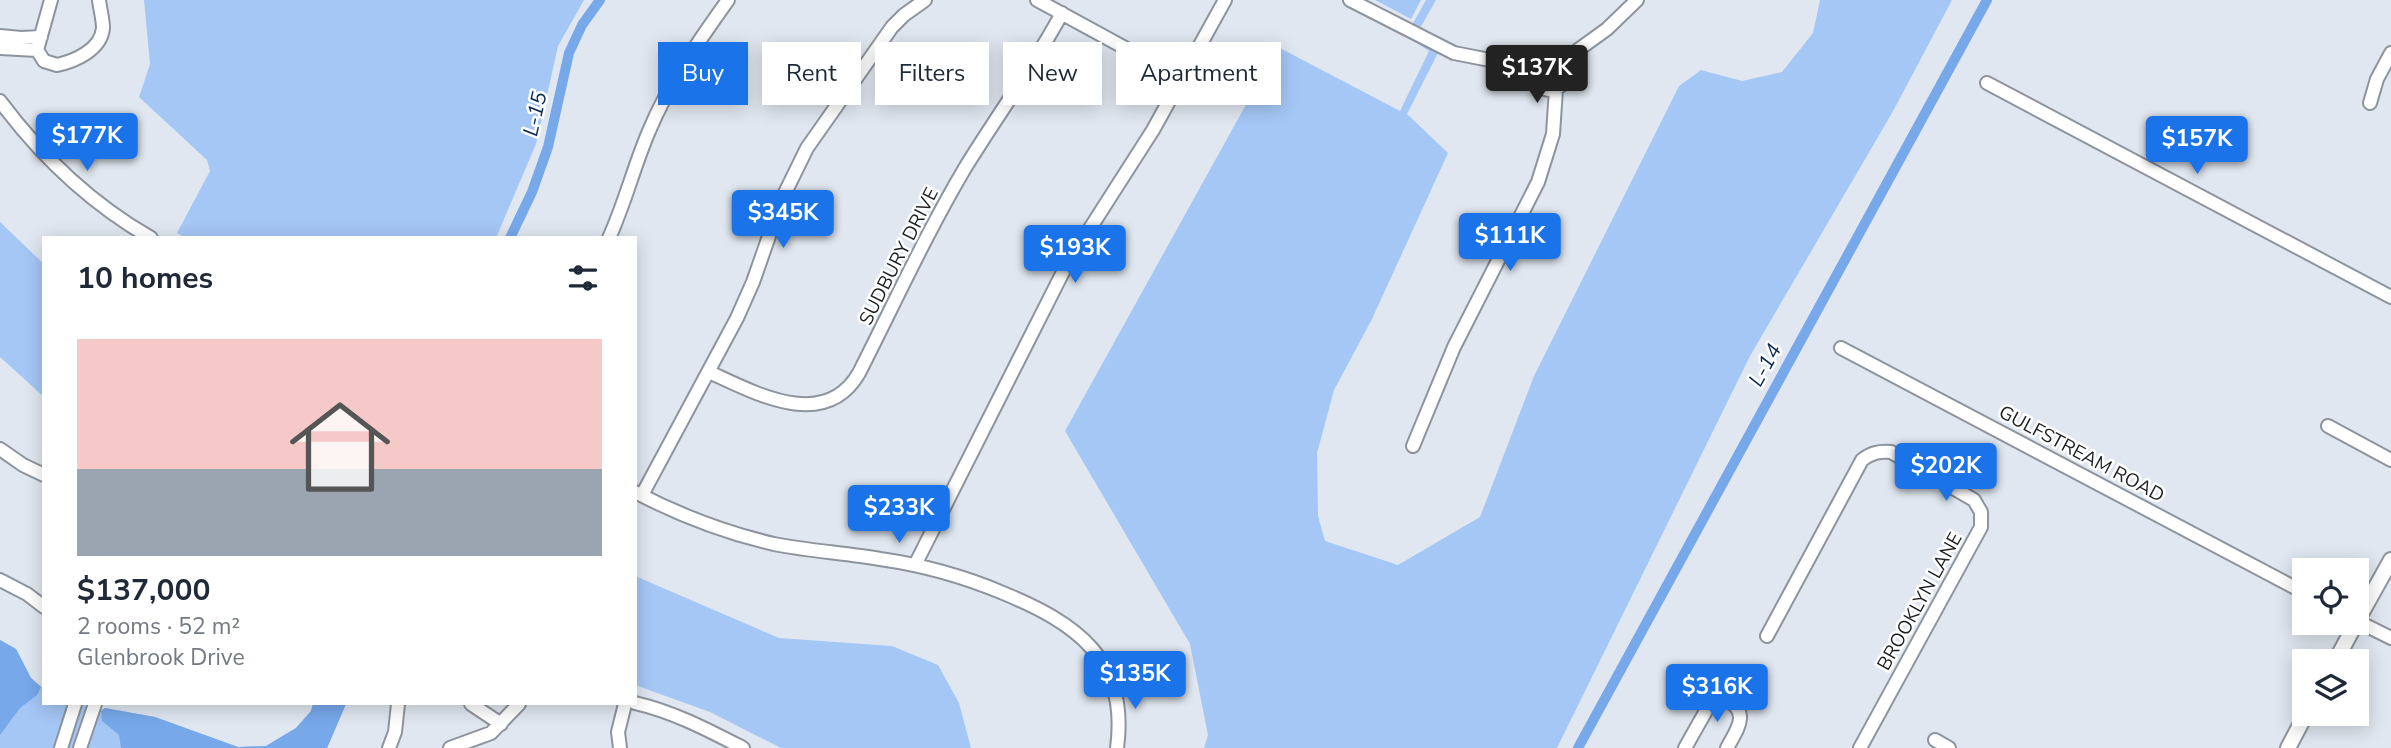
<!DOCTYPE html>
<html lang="en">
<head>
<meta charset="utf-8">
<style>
	:root { --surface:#fff; --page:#f6f6f7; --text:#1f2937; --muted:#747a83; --line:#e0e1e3; --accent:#1a73e8 }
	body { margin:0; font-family:"Nunito Sans",sans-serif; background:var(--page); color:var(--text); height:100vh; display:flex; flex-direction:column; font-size:26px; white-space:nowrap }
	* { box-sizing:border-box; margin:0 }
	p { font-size:23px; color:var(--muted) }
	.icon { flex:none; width:38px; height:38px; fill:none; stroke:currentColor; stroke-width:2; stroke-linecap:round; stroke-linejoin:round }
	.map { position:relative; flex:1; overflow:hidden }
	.sheet { position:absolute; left:42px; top:236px; width:595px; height:469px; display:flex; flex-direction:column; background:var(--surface); border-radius:0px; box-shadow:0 4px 18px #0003 }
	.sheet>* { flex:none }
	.banner { position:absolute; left:658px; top:42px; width:665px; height:63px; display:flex; gap:14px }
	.tools { position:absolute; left:2292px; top:558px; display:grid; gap:14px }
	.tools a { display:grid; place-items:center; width:77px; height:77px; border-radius:0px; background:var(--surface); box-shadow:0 4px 18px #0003; font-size:35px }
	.price { position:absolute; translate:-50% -60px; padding:0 16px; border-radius:7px; background:var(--accent); color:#fff; font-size:23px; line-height:46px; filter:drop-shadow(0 2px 4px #0008) }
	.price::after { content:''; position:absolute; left:50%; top:42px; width:21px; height:16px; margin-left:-10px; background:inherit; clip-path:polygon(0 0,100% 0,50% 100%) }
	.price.selected { background:#222; color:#fff }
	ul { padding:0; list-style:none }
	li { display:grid; align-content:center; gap:14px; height:371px; padding:0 35px }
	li+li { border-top:2px solid var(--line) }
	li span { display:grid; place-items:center; height:217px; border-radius:0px; color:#555 }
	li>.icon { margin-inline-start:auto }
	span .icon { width:126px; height:126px; fill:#fffc; stroke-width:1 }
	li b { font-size:30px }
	h2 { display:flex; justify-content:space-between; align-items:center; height:84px; padding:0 35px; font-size:30px }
	.chip { padding:0 24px; border-radius:0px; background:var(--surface); box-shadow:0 4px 18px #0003; font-size:24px; line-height:63px }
	.chip.selected { background:var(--accent); color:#fff }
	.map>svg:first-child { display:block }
	.green { fill:#a5c7f6 }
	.water { fill:#77a8ea }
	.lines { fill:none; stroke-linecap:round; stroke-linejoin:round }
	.canal { stroke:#77a8ea; stroke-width:10 }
	.minor-casing { stroke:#8e949d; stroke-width:16 }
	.tertiary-casing { stroke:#8e949d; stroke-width:18 }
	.minor { stroke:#fff; stroke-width:12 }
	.tertiary { stroke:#fff; stroke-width:14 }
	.labels { text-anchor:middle; stroke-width:5; stroke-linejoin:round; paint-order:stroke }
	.street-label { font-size:19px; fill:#1d1f22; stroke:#fff }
	.water-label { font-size:21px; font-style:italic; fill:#0c2c56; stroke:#fff }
</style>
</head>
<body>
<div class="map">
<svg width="2391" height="748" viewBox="0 0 2391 748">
	<rect width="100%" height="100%" fill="#e0e7f0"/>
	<path class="green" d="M144,0h440l-26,46 -22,98 -40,94h-310l-9,-5 33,-62 -3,-11 -68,-63 11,-33z
		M1375,0h46l-10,19z
		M1426,0h10l-17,30 24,13 -36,71 41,39 -76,166 -38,71 -17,63 1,63 7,25 73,24 82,-48 54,-141 145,-290 22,-16 41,11 40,-9 31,-39 7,-33h132l-60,113 -142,243 -193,392h-353l4,-13 -18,-91 -125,-213 213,-384 122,64 29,-60 -23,-15z
		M0,222l44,42v133l-44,-40z
		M635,576l144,62 113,8 46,19 21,38 12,45h-190l-71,-36 -75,-27z
		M0,640l16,9 15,29 13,11v15h37l19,7 5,-3 50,9 83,30 28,-1 30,-18 15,-17 2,-7h33l-19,44h-327z"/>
	<path class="water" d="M0,640l16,9 15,29 10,9 -4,8 -17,13 -20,27z
		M313,704h33l-19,44h-206l-2,-13 -17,-14 -1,-10 4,-3 50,9 83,30 28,-1 30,-18 15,-17z"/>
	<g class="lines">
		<path class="canal" d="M510,238l22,-46 16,-45 21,-94 13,-28 18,-25
			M1578,748l409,-748"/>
		<defs>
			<path id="minor" d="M51,0l-14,50 7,11 13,4c18,-4 44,-15 46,-37 0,-9 -3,-19 -4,-28
				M1037,0l145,79
				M1350,0l104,53 82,16
				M0,36l21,2 20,-1
				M0,48l37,2
				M1535 75a15 15 0 1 1 30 0a15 15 0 1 1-30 0Z
				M1560,63l47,-34 30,-29
				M1987,83l404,214
				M0,101c41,55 90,102 151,137
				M2370,103l7,-24 14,-26
				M609,238c16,-35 25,-72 40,-107 20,-48 49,-89 79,-131
				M1841,348l464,245
				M709,372c46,21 116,60 150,1 35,-69 67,-139 106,-205 32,-52 68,-101 97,-155
				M2328,426l63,34
				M1413,446l41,-99 84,-165 15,-48 3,-45
				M0,449l23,16 21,10
				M635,492c44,23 91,41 139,52 35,7 71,9 106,15 42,6 83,17 123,34 73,30 126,66 114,155
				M642,495l95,-177 16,-36 29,-83 25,-51 85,-121 12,-12 21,-15
				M915,565l151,-299 87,-136 72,-130
				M0,580l27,14 17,13
				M2357,621l34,17
				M1767,636l95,-176c9,-7 17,-9 29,-8l83,48 7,12v15l-121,221
				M635,703c39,9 73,27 108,45
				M471,704l30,20
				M1935,740l14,8
				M61,748l14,-44
				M80,748l15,-44
				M389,748l6,-16 3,-28
				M450,748l41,-15 28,-29
				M620,748l-2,-16 7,-28
				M1685,748l22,-39 8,-7 11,-3c25,14 11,30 1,49"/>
			<path id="tertiary" d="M2357,621l34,-61
				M2335,662l21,-39
				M2288,748l18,-34"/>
		</defs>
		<use href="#minor" class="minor-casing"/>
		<use href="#tertiary" class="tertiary-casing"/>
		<use href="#minor" class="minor"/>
		<use href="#tertiary" class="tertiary"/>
	</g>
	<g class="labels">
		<g class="street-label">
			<text transform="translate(898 256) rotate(-63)" y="7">SUDBURY DRIVE</text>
			<text transform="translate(2082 453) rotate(28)" y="7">GULFSTREAM ROAD</text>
			<text transform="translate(1919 601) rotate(-61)" y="7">BROOKLYN LANE</text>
		</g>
		<g class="water-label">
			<text transform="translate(535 114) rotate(-77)" y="7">L-15</text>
			<text transform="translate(1765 365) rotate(-61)" y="7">L-14</text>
		</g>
	</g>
</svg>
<div class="tools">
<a><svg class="icon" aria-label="locate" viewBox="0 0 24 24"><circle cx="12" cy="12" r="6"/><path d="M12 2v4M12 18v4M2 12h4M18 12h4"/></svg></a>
<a><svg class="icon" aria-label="layers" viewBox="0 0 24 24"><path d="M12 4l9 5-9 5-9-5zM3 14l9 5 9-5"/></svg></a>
</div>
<b class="price selected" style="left:1537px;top:105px">$137K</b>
<b class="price" style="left:87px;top:173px">$177K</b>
<b class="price" style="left:2197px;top:176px">$157K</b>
<b class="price" style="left:783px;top:250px">$345K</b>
<b class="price" style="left:1510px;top:273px">$111K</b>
<b class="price" style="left:1075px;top:285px">$193K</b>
<b class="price" style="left:1946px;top:503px">$202K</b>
<b class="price" style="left:899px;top:545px">$233K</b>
<b class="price" style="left:1135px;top:711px">$135K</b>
<b class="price" style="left:1717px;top:724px">$316K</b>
<div class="banner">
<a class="chip selected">Buy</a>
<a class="chip">Rent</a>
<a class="chip">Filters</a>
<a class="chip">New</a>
<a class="chip">Apartment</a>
</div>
<section class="sheet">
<h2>10 homes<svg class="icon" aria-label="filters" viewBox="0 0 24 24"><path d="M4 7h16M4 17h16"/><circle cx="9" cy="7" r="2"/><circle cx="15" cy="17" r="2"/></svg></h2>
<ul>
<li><span style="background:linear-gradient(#f6c9c9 60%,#9aa5b1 0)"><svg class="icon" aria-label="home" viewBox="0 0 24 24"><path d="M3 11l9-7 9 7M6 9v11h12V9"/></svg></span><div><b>$137,000</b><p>2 rooms · 52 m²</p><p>Glenbrook Drive</p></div></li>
</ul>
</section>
</div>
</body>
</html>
